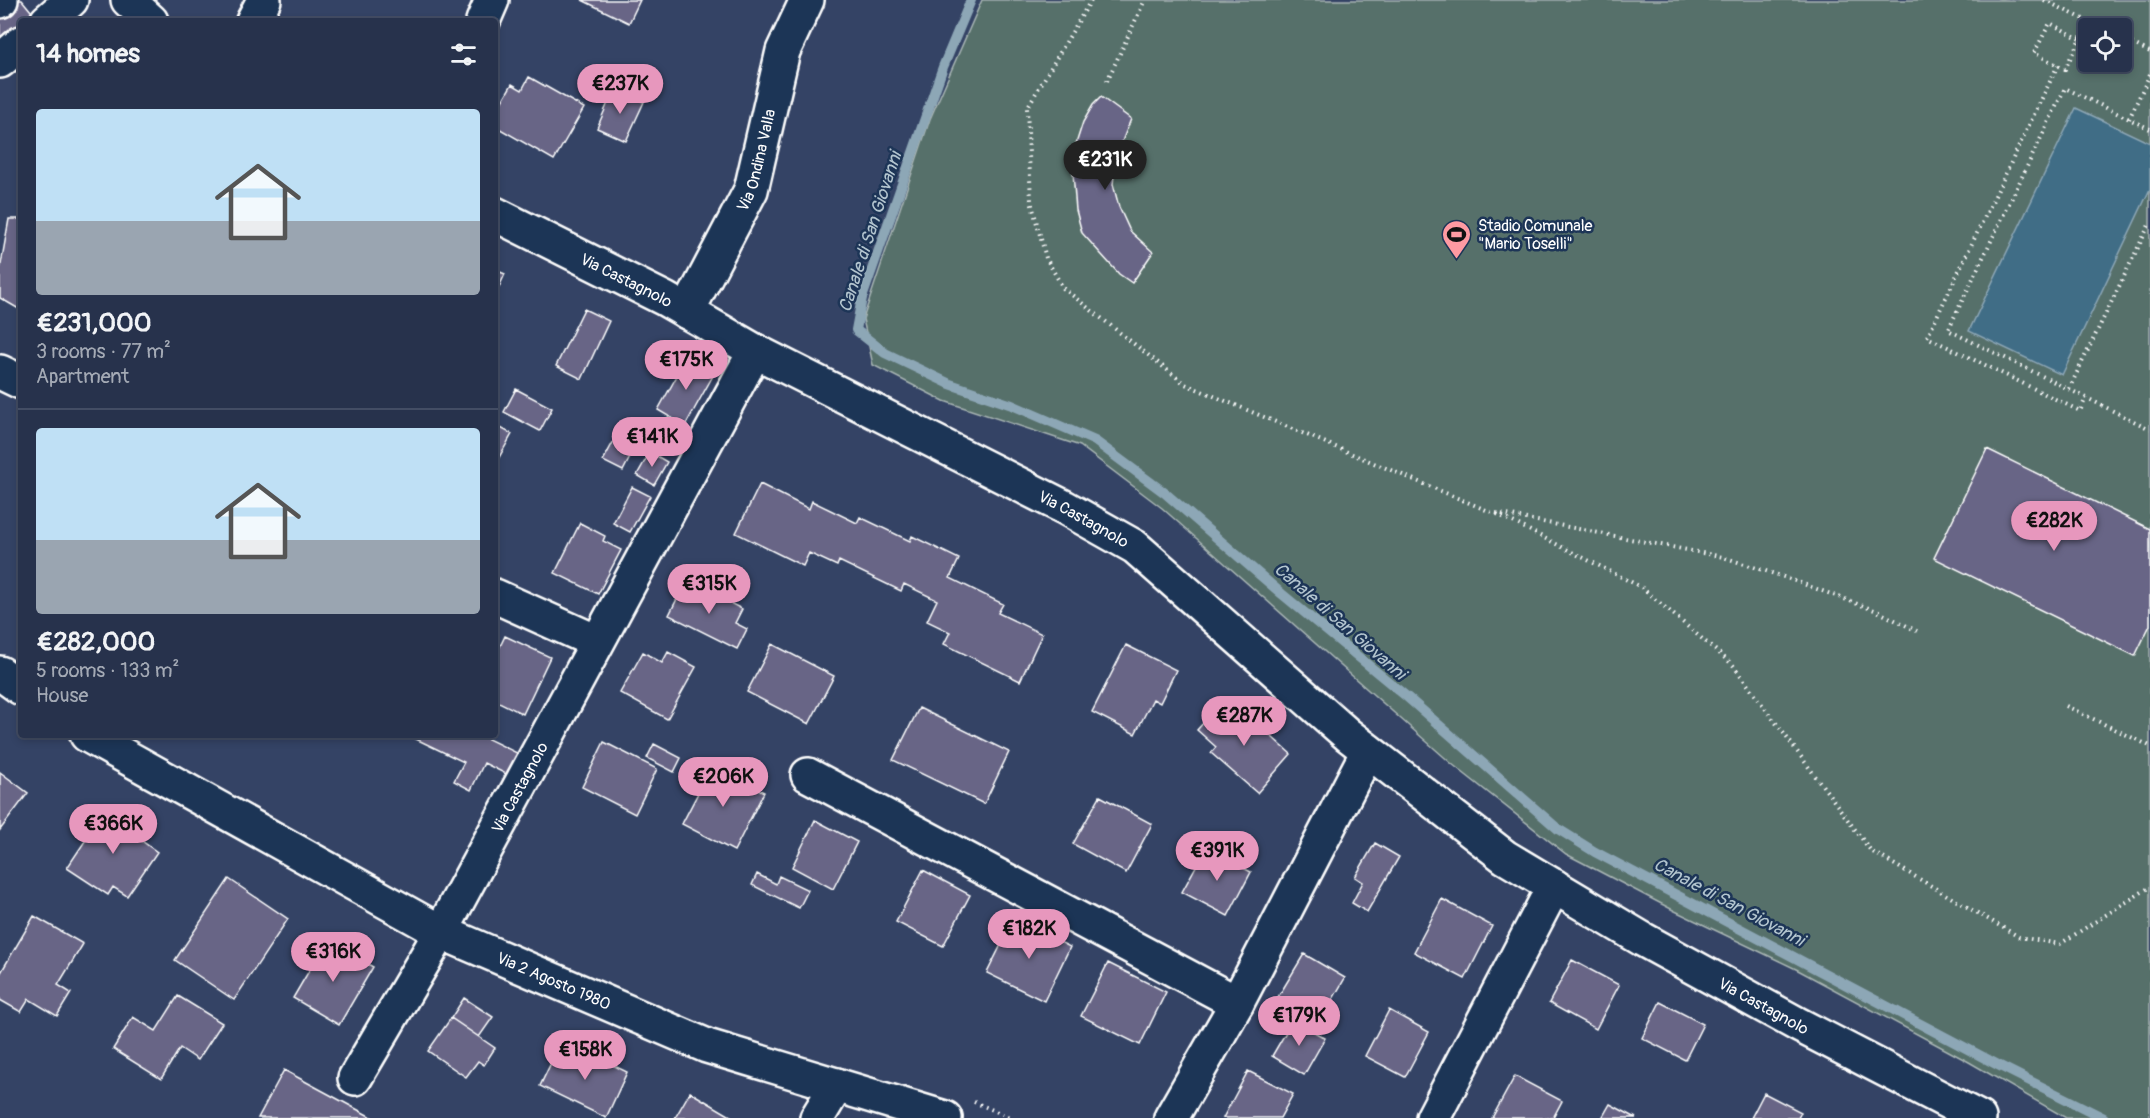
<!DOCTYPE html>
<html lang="en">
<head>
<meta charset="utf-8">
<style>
	:root { --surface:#27324c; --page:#2f3a53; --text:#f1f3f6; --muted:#a4aab5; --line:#434d64; --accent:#e797bd }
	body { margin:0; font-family:Pangolin,sans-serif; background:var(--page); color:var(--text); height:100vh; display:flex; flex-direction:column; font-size:22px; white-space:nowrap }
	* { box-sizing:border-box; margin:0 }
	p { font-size:20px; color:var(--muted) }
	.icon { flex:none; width:33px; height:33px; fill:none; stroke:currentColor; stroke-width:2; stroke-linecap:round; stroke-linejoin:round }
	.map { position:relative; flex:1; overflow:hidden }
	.drawer { position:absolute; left:18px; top:18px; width:480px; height:720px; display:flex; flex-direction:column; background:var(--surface); border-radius:6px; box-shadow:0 3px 9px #0003,0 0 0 2px var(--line) }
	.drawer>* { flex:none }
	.tools { position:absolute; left:2078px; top:18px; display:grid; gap:12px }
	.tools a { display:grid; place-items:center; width:54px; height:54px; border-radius:6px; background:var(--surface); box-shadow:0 3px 9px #0003,0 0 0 2px var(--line); font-size:30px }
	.price { position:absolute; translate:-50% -51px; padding:0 14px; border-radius:21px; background:var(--accent); color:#111; font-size:20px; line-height:39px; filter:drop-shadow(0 2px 3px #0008) }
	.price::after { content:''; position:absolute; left:50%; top:36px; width:18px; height:14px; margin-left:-9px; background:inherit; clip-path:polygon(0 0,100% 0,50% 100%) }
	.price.active { background:#222; color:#fff }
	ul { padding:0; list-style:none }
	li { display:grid; align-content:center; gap:12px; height:318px; padding:0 18px }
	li+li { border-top:2px solid var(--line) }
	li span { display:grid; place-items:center; height:186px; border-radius:6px; color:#555 }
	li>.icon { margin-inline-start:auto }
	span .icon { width:108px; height:108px; fill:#fffc; stroke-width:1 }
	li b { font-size:26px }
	h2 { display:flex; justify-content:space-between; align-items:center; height:72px; padding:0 18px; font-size:26px }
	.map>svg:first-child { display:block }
	.green { fill:#566f6b; stroke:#aab7b5; stroke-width:1.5; fill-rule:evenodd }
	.water { fill:#416d86; stroke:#8da7b6; stroke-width:1.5 }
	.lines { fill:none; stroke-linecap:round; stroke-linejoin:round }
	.stream { stroke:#8da7b6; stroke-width:10 }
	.building { fill:#686586; stroke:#fff; stroke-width:1.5 }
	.street-casing { stroke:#fff; stroke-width:38 }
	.path { stroke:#fff; stroke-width:4; stroke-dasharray:1.5 4.5; stroke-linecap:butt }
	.street { stroke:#1d3557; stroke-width:33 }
	.labels { text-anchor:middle; stroke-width:5; stroke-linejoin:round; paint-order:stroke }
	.street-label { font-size:16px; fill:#fff; stroke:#1d3557 }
	.poi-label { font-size:16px; fill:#fff; stroke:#1d3557; text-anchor:start }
	.water-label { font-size:18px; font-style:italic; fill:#b3c5cf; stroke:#1d3557 }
</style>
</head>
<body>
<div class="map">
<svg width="2150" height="1118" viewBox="0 0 2150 1118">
	<rect width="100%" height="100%" fill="#344365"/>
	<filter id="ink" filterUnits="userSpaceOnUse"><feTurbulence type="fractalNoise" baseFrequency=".0167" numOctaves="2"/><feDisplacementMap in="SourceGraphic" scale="12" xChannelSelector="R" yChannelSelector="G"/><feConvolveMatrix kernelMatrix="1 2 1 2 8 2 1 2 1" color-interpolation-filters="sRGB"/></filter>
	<g filter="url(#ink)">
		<path class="green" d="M982,0h1168v1118h-84l-97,-56 -173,-93 -121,-58 -109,-57 -114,-90 -290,-256 -82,-62 -136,-45 -71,-36 -10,-46 67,-200zM2088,28h33v34h-33z"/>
		<path class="water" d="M2076,108l74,35v46l-88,186 -93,-44z"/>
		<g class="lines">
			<path class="stream" d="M971,0l-28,67 -81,231 -6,32 29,23 65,31 62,21 83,36 70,52 117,101 125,103 151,132 37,23 403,213 106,53"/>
		</g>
		<path class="building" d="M19,0h3l13,16 -6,5h-8v7l-21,18v-29z
			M582,0h58l-11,23z
			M529,77l55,31 -30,52 -59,-34v-13l17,-29 10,6z
			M614,89l30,13 -18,39 -29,-13z
			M1101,97l30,22 -14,35 -4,30 6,23 11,24 23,21 -21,31 -13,-9 -37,-41 -6,-23 -3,-37 2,-26 8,-25 10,-17z
			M9,219h12v81l-2,9 -19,-11v-28z
			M495,270l10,4 -10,22z
			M584,309l25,12 -27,58 -26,-13z
			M688,356l27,16 -30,54 -27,-16z
			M516,389l36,19 -12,23 -36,-19z
			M623,424l19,10 -19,37 -20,-10z
			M495,425l17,9 -15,27 -2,-2z
			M1987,449l163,80v96l-15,31 -201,-98z
			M650,452l17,10 -13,23 -17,-10z
			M760,484l49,25 3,-8 45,22 3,-6 50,24 2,-5 47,23 -9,19 53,26 -5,9 44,21 -22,47 -76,-37 6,-12 -23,-11 10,-21 -33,-16 -3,7 -62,-30 -2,5 -28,-13 -6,13 -67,-33z
			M632,487l18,9 -20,36 -17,-9z
			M580,523l25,13 -2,5 18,9 -23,44 -43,-21z
			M686,581l56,28 -7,14 12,6 -10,20 -68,-34z
			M505,636l45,21 -27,57 -28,-14v-43z
			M772,644l62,32 -25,48 -62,-32z
			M1126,645l50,25 -16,33 -7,-4 -18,35 -43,-22z
			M643,652l19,11 6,-11 28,15 -29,52 -47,-26z
			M1221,703l17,15 6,-6 47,42 -34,39 -46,-40 5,-6 -19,-17z
			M919,708l90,44 -25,52 -91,-44z
			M415,735h65l39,19 -11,21 -24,-12 -13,27 -17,-9 10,-19 -50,-24z
			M604,742l53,27 -22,45 -53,-27z
			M654,744l27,14 -7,14 -27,-14z
			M712,766l52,26 -30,59 -52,-27z
			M0,772l28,21 -28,37z
			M1100,796l52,28 -26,49 -53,-29z
			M107,808l40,27 -5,6 15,11 -30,44 -14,-9 -5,8 -41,-27z
			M815,820l42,22 -24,47 -41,-22z
			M1375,843l24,14 -32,55 -15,-9 11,-21 -8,-5z
			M1206,848l45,24 -23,44 -46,-24z
			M923,870l47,25 -27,51 -47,-24z
			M757,874l19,10 3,-8 29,14 -9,18 -47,-23z
			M229,879l59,40 -54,81 -59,-40z
			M1442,899l50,27 -27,53 -51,-27z
			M34,916l49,28 -25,41 13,8 -14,23 -28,-17 -8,13 -21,-12v-26z
			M1014,919l56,28 -26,54 -57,-28z
			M327,940l46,27 -34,58 -46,-27z
			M1304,954l41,24 -31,54 -42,-25z
			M1572,960l47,25 -23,44 -47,-26z
			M1108,963l58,29 -26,53 -59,-29z
			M178,996l44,27 -24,37 -18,-12 -19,31 -48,-30 20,-32 23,14z
			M464,998l29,19 -14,20 -28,-19z
			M1660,1002l43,22 -18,36 -43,-22z
			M1389,1010l40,22 -24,45 -40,-21z
			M451,1018l44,30 -11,17 -6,-4 -12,16 -38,-26z
			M1293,1020l32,18 -21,37 -32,-19z
			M565,1048l19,8 2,-4 41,20 -21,46 -66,-32 11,-23 6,2z
			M284,1070l89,48h-115z
			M1248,1071l45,23 -13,24h-57z
			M1515,1076l47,25 -9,17h-61z
			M690,1092l44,26h-59z
			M1764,1093l37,19 -3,6h-47z
			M1610,1104l26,14h-34z"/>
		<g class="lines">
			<defs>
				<g id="street">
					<path d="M128,0l23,21"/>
					<path d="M0,1l1,-1"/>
					<path d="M47,21l24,-21"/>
					<path d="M253,21l11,-21"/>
					<path d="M483,21l9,-21"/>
					<path d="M0,61l21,-18"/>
					<path id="s1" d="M495,214l170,85 90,52 309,156 71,40 213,188 157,122 139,83 155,85 180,93"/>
					<path id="s2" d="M687,312l64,-122 32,-139 24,-51"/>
					<path d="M0,372l21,10"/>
					<path d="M495,596l102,46"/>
					<path d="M0,673l21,15"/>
					<path id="s3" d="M87,735l354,197 266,114 238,72"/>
					<path d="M808,775l429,228"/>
					<path id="s4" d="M355,1078l86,-146 314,-581"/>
					<path d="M817,1118l20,-33"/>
					<path d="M1171,1118l66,-115 131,-252"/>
					<path d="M1433,1118l121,-232"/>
				</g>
			</defs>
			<use href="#street" class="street-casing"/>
			<path class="path" d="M1091,0l-64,108 4,93 15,57 17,30 122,96 306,128 232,45 61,20 93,34 40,20
				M2044,0l58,28
				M2121,38l29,14
				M2080,39l-30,-16 -16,30 31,16 23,-47
				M2058,65l-131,272 153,74 6,-13
				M1107,81l38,-81
				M2129,119l21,-45
				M2150,129l-85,-41 -117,242 202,99
				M2069,389l81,-166
				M1497,514l144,73 92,78 138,186 148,86 41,7 90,-57
				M2066,706l84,40
				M974,1102l38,16"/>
			<use href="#street" class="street"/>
		</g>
	</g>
	<defs>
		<symbol id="stadium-pin" viewBox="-11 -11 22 30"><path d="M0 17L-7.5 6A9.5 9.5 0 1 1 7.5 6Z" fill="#ff9aa2" stroke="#1d3557"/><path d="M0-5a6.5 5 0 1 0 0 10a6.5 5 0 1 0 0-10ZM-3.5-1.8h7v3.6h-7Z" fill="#111"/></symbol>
	</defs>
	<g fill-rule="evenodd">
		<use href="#stadium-pin" x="1440" y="218" width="33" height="45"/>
	</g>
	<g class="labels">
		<g class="street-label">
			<text dy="6" stroke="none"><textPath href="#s2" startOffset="168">Via Ondina Valla</textPath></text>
			<text dy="6" stroke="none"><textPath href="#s1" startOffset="147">Via Castagnolo</textPath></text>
			<text dy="6" stroke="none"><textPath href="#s1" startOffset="663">Via Castagnolo</textPath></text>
			<text dy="6" stroke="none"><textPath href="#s4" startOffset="334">Via Castagnolo</textPath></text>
			<text dy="6" stroke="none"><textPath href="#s3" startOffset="528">Via 2 Agosto 1980</textPath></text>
			<text dy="6" stroke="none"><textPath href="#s1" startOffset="1503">Via Castagnolo</textPath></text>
		</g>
		<g class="poi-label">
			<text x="1478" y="231">Stadio Comunale<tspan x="1478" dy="18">"Mario Toselli"</tspan></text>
		</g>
		<g class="water-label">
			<text transform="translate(870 232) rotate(-72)" y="6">Canale di San Giovanni</text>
			<text transform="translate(1340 621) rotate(41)" y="6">Canale di San Giovanni</text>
			<text transform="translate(1729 902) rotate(28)" y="6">Canale di San Giovanni</text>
		</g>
	</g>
</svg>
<div class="tools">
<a><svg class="icon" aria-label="locate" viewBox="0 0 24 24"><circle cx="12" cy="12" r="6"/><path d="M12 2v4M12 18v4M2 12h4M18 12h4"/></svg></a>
</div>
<b class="price" style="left:620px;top:115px">€237K</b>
<b class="price active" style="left:1105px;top:191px">€231K</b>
<b class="price" style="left:686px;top:391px">€175K</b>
<b class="price" style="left:652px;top:468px">€141K</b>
<b class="price" style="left:2054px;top:552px">€282K</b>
<b class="price" style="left:709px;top:615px">€315K</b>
<b class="price" style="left:1244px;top:747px">€287K</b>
<b class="price" style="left:723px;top:808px">€206K</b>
<b class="price" style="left:113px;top:855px">€366K</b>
<b class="price" style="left:1217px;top:882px">€391K</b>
<b class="price" style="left:1029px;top:960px">€182K</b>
<b class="price" style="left:333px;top:983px">€316K</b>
<b class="price" style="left:1299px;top:1047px">€179K</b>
<b class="price" style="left:585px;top:1081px">€158K</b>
<section class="drawer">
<h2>14 homes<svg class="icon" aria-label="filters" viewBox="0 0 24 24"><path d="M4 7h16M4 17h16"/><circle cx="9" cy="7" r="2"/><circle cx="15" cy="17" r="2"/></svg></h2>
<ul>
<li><span style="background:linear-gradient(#bfe0f5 60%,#9aa5b1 0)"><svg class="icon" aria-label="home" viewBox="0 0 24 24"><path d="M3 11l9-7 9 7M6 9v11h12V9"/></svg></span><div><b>€231,000</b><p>3 rooms · 77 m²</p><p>Apartment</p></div></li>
<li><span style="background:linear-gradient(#bfe0f5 60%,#9aa5b1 0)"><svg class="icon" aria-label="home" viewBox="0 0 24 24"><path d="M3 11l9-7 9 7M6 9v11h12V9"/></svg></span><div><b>€282,000</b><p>5 rooms · 133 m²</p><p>House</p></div></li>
</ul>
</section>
</div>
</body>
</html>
